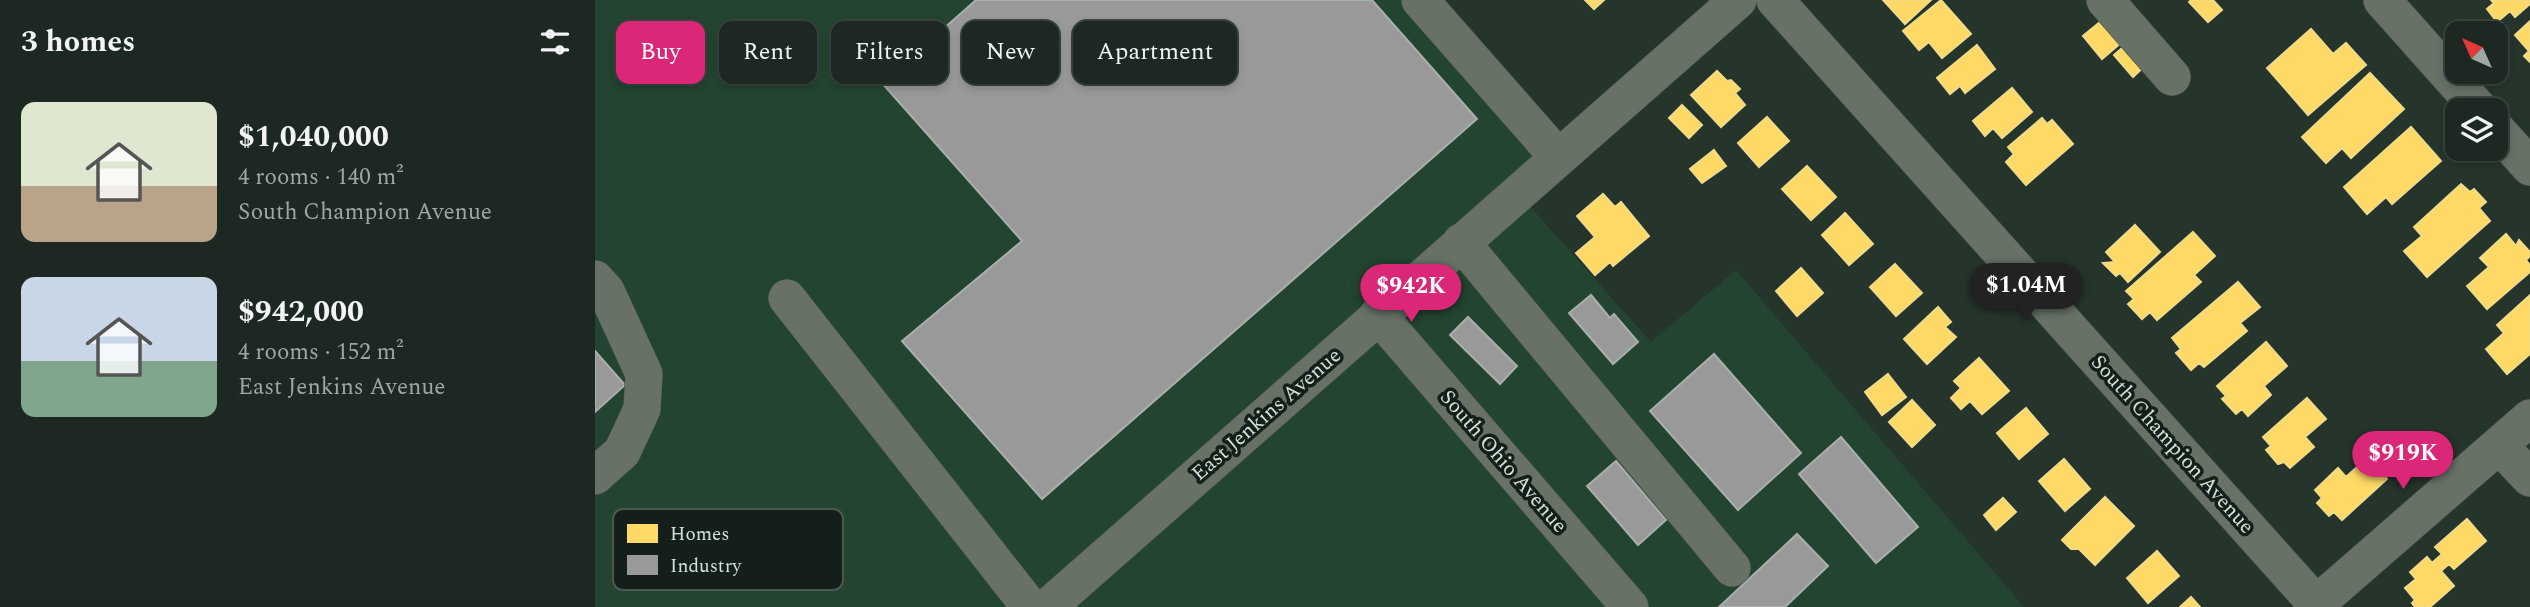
<!DOCTYPE html>
<html lang="en">
<head>
<meta charset="utf-8">
<style>
	:root { --surface:#1c2821; --page:#29342e; --text:#f1f3f6; --muted:#a0a6a5; --line:#3a443f; --accent:#db2777 }
	body { margin:0; font-family:Spectral,serif; background:var(--page); color:var(--text); height:100vh; display:flex; flex-direction:column; font-size:26px; white-space:nowrap }
	* { box-sizing:border-box; margin:0 }
	p { font-size:23px; color:var(--muted) }
	.icon { flex:none; width:38px; height:38px; fill:none; stroke:currentColor; stroke-width:2; stroke-linecap:round; stroke-linejoin:round }
	.map { position:relative; flex:1; overflow:hidden }
	.panel { display:flex; flex-direction:column; background:var(--surface); width:595px }
	.panel>* { flex:none }
	.hud { position:absolute; left:21px; top:21px; width:665px; height:63px; display:flex; gap:14px }
	.needle { width:46px; rotate:315deg }
	.controls { position:absolute; left:1850px; top:21px; display:grid; gap:14px }
	.controls a { display:grid; place-items:center; width:63px; height:63px; border-radius:14px; background:var(--surface); box-shadow:0 4px 10px #0003,0 0 0 2px var(--line); font-size:35px }
	.price { position:absolute; translate:-50% -60px; padding:0 16px; border-radius:24px; background:var(--accent); color:#fff; font-size:23px; line-height:46px; filter:drop-shadow(0 2px 4px #0008) }
	.price::after { content:''; position:absolute; left:50%; top:42px; width:21px; height:16px; margin-left:-10px; background:inherit; clip-path:polygon(0 0,100% 0,50% 100%) }
	.price.active { background:#222; color:#fff }
	ul { padding:0; list-style:none }
	li { display:flex; align-items:center; gap:21px; height:175px; padding:0 21px }
	li span { display:grid; place-items:center; flex:none; width:196px; height:140px; border-radius:14px; color:#555 }
	li>.icon { margin-inline-start:auto }
	span .icon { width:84px; height:84px; fill:#fffc; stroke-width:1 }
	li b { font-size:30px }
	h2 { display:flex; justify-content:space-between; align-items:center; height:84px; padding:0 21px; font-size:30px }
	.pill { padding:0 24px; border-radius:14px; background:var(--surface); box-shadow:0 4px 10px #0003,0 0 0 2px var(--line); font-size:24px; line-height:63px }
	.pill.active { background:var(--accent); color:#fff }
	main { display:flex; flex:1; min-height:0 }
	.map>svg:first-child { display:block }
	.built { fill:#234431 }
	.homes { fill:#ffd966; stroke:#f2db88; stroke-width:2 }
	.industry { fill:#999; stroke:#aaafac; stroke-width:2 }
	.lines { fill:none; stroke-linecap:round; stroke-linejoin:round }
	.minor-casing { stroke:#434f48; stroke-width:38 }
	.minor { stroke:#677166; stroke-width:37 }
	.labels { text-anchor:middle; stroke-width:7; stroke-linejoin:round; paint-order:stroke }
	.street-label { font-size:21px; fill:#d2e1d7; stroke:#131f18 }
	.key { fill:#131f18; stroke:#4c5951; stroke-width:2 }
	.key-label { font-size:19px; fill:#d2e1d7 }
</style>
</head>
<body>
<main>
<section class="panel">
<h2>3 homes<svg class="icon" aria-label="filters" viewBox="0 0 24 24"><path d="M4 7h16M4 17h16"/><circle cx="9" cy="7" r="2"/><circle cx="15" cy="17" r="2"/></svg></h2>
<ul>
<li><span style="background:linear-gradient(#dfe7d0 60%,#b9a48a 0)"><svg class="icon" aria-label="home" viewBox="0 0 24 24"><path d="M3 11l9-7 9 7M6 9v11h12V9"/></svg></span><div><b>$1,040,000</b><p>4 rooms · 140 m²</p><p>South Champion Avenue</p></div></li>
<li><span style="background:linear-gradient(#c9d6e8 60%,#7fa58c 0)"><svg class="icon" aria-label="home" viewBox="0 0 24 24"><path d="M3 11l9-7 9 7M6 9v11h12V9"/></svg></span><div><b>$942,000</b><p>4 rooms · 152 m²</p><p>East Jenkins Avenue</p></div></li>
</ul>
</section>
<div class="map">
<svg width="1935" height="607" viewBox="0 0 1935 607">
	<rect width="100%" height="100%" fill="#26352c"/>
	<path class="built" d="M0,0h832l127,146 -43,39 140,157 85,-72 288,337h-1429z"/>
	<path class="homes" d="M990,0h19l-10,9z
		M1288,0h48l-26,24z
		M1346,0l30,34 -29,24 -13,-16 -10,8 -16,-19z
		M1596,0h22l9,10 -14,12 -19,-20z
		M1896,0h39v4l-15,13 -5,-6 -13,11 -10,-13 7,-6z
		M1510,18l18,23 -21,18 -19,-23z
		M1935,21v41l-6,-6 5,-5 -14,-16z
		M1716,29l22,25 13,-11 20,22 -58,50 -41,-47z
		M1535,41l19,21 -16,15 -19,-22z
		M1382,45l18,24 -30,24 -5,-7 -10,8 -13,-16z
		M1122,71l10,10 4,-1 9,9 -5,4 10,12 -24,22 -30,-32z
		M1775,73l34,36 -53,49 -9,-10 -16,15 -24,-26z
		M1417,88l20,24 -30,26 -9,-10 -8,8 -12,-15z
		M1087,105l20,20 -13,13 -20,-20z
		M1172,117l22,24 -30,26 -21,-24z
		M1447,118l5,6 5,-4 21,24 -47,41 -20,-23 8,-8 -6,-7z
		M1816,127l30,34 -49,43 -6,-7 -19,17 -23,-27z
		M1119,150l12,16 -24,17 -12,-14z
		M1212,166l29,31 -25,23 -29,-31z
		M1866,184l9,8 4,-3 12,13 -7,6 11,13 -63,56 -23,-26 18,-15 -8,-9z
		M1008,194l12,13 6,-5 28,34 -36,30 -3,-4 -15,13 -19,-22 19,-16 -18,-21z
		M1250,213l28,31 -24,21 -27,-30z
		M1540,225l25,27 -32,30 -8,-9 -4,3 -13,-13 12,-1 -9,-10z
		M1598,232l22,24 -21,19 7,7 -44,38 -7,-8 -8,7 -14,-15 6,-5 -8,-8z
		M1911,234l10,12 3,-6 11,12v4l-4,4 4,5v7l-43,37 -20,-23 22,-19 -9,-9z
		M1300,264l27,29 -26,23 -26,-29z
		M1206,268l22,25 -26,23 -21,-25z
		M1643,282l22,25 -20,16 7,8 -43,36 -5,-4 -8,7 -15,-17 5,-4 -9,-11z
		M1935,295v59l-23,20 -21,-25 18,-16 -7,-8z
		M1343,307l13,15 -6,5 11,10 -29,27 -23,-25z
		M1671,342l21,24 -23,20 7,9 -23,21 -6,-7 -6,5 -14,-15 4,-3 -9,-10z
		M1384,358l30,33 -27,23 -12,-13 -9,8 -10,-11 10,-10 -7,-7z
		M1293,374l18,23 -24,18 -17,-23z
		M1712,398l19,21 -21,18 9,10 -24,21 -6,-6 -6,2 -12,-14 5,-4 -8,-9z
		M1317,400l23,25 -23,22 -23,-25z
		M1431,408l22,26 -29,25 -22,-26z
		M1772,458l20,21 -45,41 -8,-8 -5,4 -12,-13 5,-5 -7,-8 23,-22 8,9z
		M1469,459l26,30 -25,22 -26,-30z
		M1510,497l29,29 -39,39 -16,-16h-8l-9,-9z
		M1408,498l13,14 -20,18 -12,-15z
		M1872,519l19,22 -32,28 -5,-5 -8,7 13,15 -24,21h-15l-3,-4 3,-3 -10,-12 11,-9 -6,-7 17,-15 5,6 10,-9 -7,-7z
		M1562,551l22,25 -31,27 -21,-25z
		M1596,597l9,10h-20z"/>
	<path class="industry" d="M381,0h396l105,119 -435,380 -140,-158 120,-100 -140,-158z
		M996,295l19,23 4,-4 24,28 -25,22 -44,-51z
		M873,317l49,49 -17,18 -50,-49z
		M0,351l30,34 -30,27z
		M1119,354l87,99 -63,57 -88,-99z
		M1246,437l77,90 -42,36 -77,-89z
		M1021,461l50,59 -28,25 -51,-59z
		M1202,534l31,32 -43,41h-66z"/>
	<g class="lines">
		<defs>
			<path id="minor" d="M825,0l138,157
				M1180,0l544,607
				M1510,0l67,77
				M1787,0l98,110
				M1900,128l35,39
				M866,242l271,326
				M0,279l11,12 38,83 -2,35 -20,43 -27,24
				M192,298l243,309
				M783,315l252,292
				M1904,445l31,33
				M453,607l690,-607
				M1718,607l217,-189"/>
		</defs>
		<use href="#minor" class="minor-casing"/>
		<use href="#minor" class="minor"/>
	</g>
	<g class="labels">
		<g class="street-label">
			<text transform="translate(671 414) rotate(-41)" y="7">East Jenkins Avenue</text>
			<text transform="translate(1578 444) rotate(48)" y="7">South Champion Avenue</text>
			<text transform="translate(909 461) rotate(49)" y="7">South Ohio Avenue</text>
		</g>
	</g>
	<rect x="18" y="509" width="230" height="81" rx="10" class="key"/>
	<rect x="32" y="524" width="31" height="19" fill="#ffd966"/>
	<rect x="32" y="555" width="31" height="20" fill="#999"/>
	<g class="key-label">
		<text x="75" y="540">Homes</text>
		<text x="75" y="572">Industry</text>
	</g>
</svg>
<div class="controls">
<a><svg class="needle" viewBox="-14 -14 28 28"><path d="M0-13l5 13h-10z" fill="#e53935"/><path d="M0 13l5-13h-10z" fill="#a0a6a5"/></svg></a>
<a><svg class="icon" aria-label="layers" viewBox="0 0 24 24"><path d="M12 4l9 5-9 5-9-5zM3 14l9 5 9-5"/></svg></a>
</div>
<b class="price active" style="left:1431px;top:323px">$1.04M</b>
<b class="price" style="left:816px;top:324px">$942K</b>
<b class="price" style="left:1808px;top:491px">$919K</b>
<div class="hud">
<a class="pill active">Buy</a>
<a class="pill">Rent</a>
<a class="pill">Filters</a>
<a class="pill">New</a>
<a class="pill">Apartment</a>
</div>
</div>
</main>
</body>
</html>
